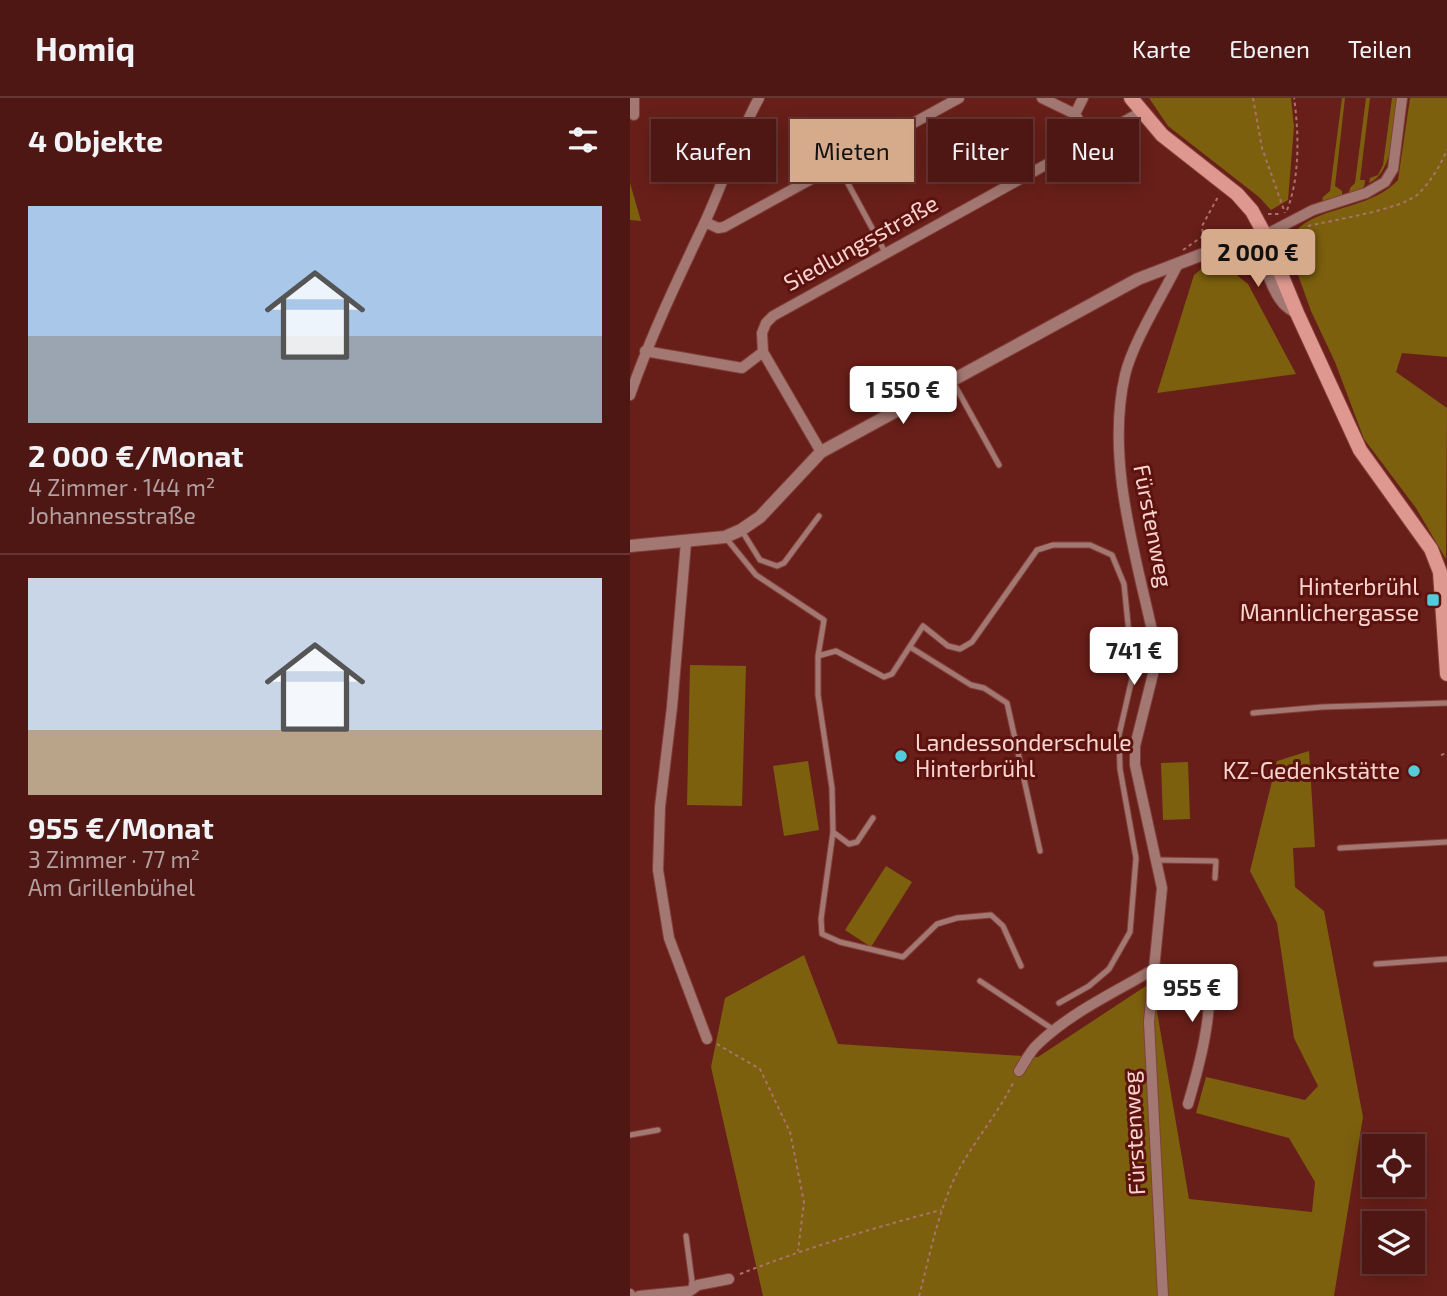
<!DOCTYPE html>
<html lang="de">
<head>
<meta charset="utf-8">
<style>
	:root { --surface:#4f1713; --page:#592421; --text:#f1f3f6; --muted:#b39fa0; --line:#663633; --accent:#d6ab8b }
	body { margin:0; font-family:"Exo 2",sans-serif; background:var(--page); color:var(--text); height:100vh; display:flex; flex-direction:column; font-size:26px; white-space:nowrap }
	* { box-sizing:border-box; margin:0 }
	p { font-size:23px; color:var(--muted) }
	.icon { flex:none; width:38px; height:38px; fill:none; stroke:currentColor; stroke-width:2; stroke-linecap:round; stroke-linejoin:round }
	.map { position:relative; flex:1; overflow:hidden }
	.panel { display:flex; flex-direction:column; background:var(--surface); width:630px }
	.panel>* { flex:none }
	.guide { position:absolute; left:21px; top:21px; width:665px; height:63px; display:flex; gap:14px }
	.fabs { position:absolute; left:732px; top:1036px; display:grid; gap:14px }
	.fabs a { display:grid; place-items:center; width:63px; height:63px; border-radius:0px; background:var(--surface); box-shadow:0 4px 18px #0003,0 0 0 2px var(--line); font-size:35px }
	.price { position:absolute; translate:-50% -60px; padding:0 16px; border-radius:7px; background:#fff; color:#222; font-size:23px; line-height:46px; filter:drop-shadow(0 2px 4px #0008) }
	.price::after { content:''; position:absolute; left:50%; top:42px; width:21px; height:16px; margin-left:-10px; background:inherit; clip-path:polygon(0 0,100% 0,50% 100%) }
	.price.selected { background:var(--accent); color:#111 }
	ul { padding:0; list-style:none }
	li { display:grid; align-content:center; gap:14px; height:371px; padding:0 28px }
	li+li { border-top:2px solid var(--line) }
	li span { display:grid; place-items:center; height:217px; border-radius:0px; color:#555 }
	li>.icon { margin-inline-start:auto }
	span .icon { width:126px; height:126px; fill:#fffc; stroke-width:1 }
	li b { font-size:30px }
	h2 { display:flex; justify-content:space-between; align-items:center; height:84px; padding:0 28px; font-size:30px }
	.tag { padding:0 24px; border-radius:0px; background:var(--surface); box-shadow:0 4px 18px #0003,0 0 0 2px var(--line); font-size:24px; line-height:63px }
	.tag.selected { background:var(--accent); color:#111 }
	header { display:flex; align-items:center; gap:42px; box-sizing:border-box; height:98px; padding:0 35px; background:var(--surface); border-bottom:2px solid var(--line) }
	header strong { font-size:33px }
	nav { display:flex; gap:38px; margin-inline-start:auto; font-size:24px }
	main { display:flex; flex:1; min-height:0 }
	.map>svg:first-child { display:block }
	.green { fill:#7c600e }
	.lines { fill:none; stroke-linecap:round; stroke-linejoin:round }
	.service-casing { stroke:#83403a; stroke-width:7 }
	.minor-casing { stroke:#83403a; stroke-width:12 }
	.tertiary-casing { stroke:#83403a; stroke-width:14 }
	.secondary-casing { stroke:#83403a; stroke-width:16 }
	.path { stroke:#ab726c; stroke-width:2; stroke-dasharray:3.5 3.5; stroke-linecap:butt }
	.service { stroke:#a47872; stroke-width:5 }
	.minor { stroke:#a47872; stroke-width:10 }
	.tertiary { stroke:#a47872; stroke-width:12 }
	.secondary { stroke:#de988f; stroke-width:14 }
	.poi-dot { fill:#53cbdb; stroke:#5c130f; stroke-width:2.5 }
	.labels { text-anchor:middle; stroke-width:6; stroke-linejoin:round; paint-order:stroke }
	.street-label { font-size:23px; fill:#f9d4ce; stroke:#5c130f }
	.poi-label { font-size:23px; fill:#f9d4ce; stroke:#5c130f; text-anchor:end }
</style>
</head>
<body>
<header>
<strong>Homiq</strong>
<nav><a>Karte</a><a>Ebenen</a><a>Teilen</a></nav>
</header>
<main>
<section class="panel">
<h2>4 Objekte<svg class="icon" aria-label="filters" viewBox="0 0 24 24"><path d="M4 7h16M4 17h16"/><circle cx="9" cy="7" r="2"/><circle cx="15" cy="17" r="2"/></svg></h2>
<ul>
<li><span style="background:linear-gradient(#a9c7e8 60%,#9aa5b1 0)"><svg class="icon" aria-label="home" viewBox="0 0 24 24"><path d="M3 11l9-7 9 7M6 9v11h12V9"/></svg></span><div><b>2 000 €/Monat</b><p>4 Zimmer · 144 m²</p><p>Johannesstraße</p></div></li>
<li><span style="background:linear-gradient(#c9d6e8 70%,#b9a48a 0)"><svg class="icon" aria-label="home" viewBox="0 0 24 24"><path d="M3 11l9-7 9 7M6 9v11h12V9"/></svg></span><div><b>955 €/Monat</b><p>3 Zimmer · 77 m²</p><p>Am Grillenbühel</p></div></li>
</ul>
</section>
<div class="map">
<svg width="817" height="1198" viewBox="0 0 817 1198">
	<rect width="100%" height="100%" fill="#691f19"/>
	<path class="green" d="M519,0h142l3,29 -6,73 -17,10 -12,-13 -91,-71z
		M712,0h3l-10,88 7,5v5l-20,5 1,-4 7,-6z
		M736,0h4l-10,82h5c0,11 -7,11 -16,13l1,-5 5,-5z
		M762,0h5c-4,25 -2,74 -28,85l1,-5 8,-3 5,-10z
		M780,0h37v259l-45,-4 -6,19 51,36 -1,151 -30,-51 -52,-69 -29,-77 -24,-51 -24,-67c19,-41 80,-30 111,-64z
		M0,85l11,38 -11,-1z
		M585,160l33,26 48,90 -139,19 37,-118z
		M60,567l56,1 -4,140 -55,-1z
		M679,653l6,96 -22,1 2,39 29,24 39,206 -29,179h-571l-52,-229 14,-69 79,-43 34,89 200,13 114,-75 37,217 123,13 3,-30 -26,-44 -93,-25 10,-36 99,23 13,-14 -24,-48 -17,-115 -27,-52 27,-110z
		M178,663l11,69 -35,6 -11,-70z
		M558,664l2,57 -27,1 -2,-57z
		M256,768l26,16 -41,65 -26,-17z"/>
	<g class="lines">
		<defs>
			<path id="service" d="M208,67l48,89
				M323,284l46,83
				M112,433l18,29 17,6 7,-3 35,-47
				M96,440l30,37 68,45 -6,36 18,-5 48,26 8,-3 31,-48 25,20 12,3 12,-7 65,-92 16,-5h37l22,10 12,29 9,90 -14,61 1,34 16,89 -6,74 -21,37 -20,17 -30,17
				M280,549l61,38 13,3 23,15 33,148
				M188,558v39l14,93 1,44 -12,87 1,15 18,8 63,15 34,-33 20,-6 34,-3 12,11 18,40
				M623,615l69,-6 125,-4
				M203,734l16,12 8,-2 16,-24
				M710,750l107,-6
				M526,762l60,1 -1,17
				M746,866l71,-5
				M350,883l74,49
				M0,1037l28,-5
				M56,1138l6,45 -1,7"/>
			<path id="minor" d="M412,0l33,16 15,25
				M445,16l8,-16
				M4,17v-17
				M75,124l13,6 6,-1 235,-129
				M635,137l48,-25 53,-17 19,-11 8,-13 9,-71
				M15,253l97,17 21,-16
				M0,297c21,-60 48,-116 75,-173 19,-41 32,-84 54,-124
				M191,354l-58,-100 -1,-19 4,-10 7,-7 368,-204
				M56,444l-14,165 -12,100 -2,63 11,68 38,101
				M389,973c6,-9 11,-20 19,-27 33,-32 78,-52 116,-75l8,-81 -27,-123v-19l18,-72 2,-30c-18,-85 -50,-183 -30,-269 8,-33 37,-79 53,-111
				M0,1196v2
				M9,1198l51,-5 8,-6 31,-6
				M533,1198l-14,-274 5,-53 56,5c1,47 -9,86 -22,130"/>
			<path id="tertiary" d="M600,149c44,3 34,35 54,56 3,4 9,7 13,10
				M0,448l95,-9 16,-7 19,-13 61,-65 317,-173 81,-31 46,-13"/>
			<path id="secondary" d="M501,0l31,37 75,59 15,17 13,24 32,78 63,137 71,99 9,23 7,102"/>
		</defs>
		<use href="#service" class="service-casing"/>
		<use href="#minor" class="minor-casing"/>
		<use href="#tertiary" class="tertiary-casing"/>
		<use href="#secondary" class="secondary-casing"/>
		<path class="path" d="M623,0l9,50 23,65
			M657,112c13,-32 12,-78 7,-112
			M638,116h12
			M678,128c25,-6 90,-16 109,-31 13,-12 23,-29 30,-45
			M553,152l20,-14 -1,-10 17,-31
			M811,657l6,-2
			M87,946l43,25 30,63 14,70 -6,49
			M110,1176c66,-26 133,-46 201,-64
			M289,1198c11,-41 19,-85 38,-123 17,-32 41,-59 57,-92"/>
		<use href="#service" class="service"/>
		<use href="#minor" class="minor"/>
		<use href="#tertiary" class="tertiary"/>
		<use href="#secondary" class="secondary"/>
	</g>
	<g class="poi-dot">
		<rect x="796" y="495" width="14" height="14" rx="3.5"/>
		<circle cx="271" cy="658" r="7"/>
		<circle cx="784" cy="673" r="7"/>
	</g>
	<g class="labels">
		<g class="street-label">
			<text transform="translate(231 145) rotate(-29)" y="8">Siedlungsstraße</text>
			<text transform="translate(523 428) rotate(79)" y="8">Fürstenweg</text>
			<text transform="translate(504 1035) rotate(-93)" y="8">Fürstenweg</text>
		</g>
		<g class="poi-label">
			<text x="789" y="497">Hinterbrühl<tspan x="789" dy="26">Mannlichergasse</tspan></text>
			<text x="285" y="653" text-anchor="start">Landessonderschule<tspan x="285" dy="26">Hinterbrühl</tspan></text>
			<text x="770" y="681">KZ-Gedenkstätte</text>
		</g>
	</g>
</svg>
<div class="fabs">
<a><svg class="icon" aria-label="locate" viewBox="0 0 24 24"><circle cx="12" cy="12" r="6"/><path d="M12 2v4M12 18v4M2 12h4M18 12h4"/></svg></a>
<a><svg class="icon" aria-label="layers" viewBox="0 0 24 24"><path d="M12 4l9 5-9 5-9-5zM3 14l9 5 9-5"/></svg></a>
</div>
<b class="price selected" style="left:628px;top:191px">2 000 €</b>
<b class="price" style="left:273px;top:328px">1 550 €</b>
<b class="price" style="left:504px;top:589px">741 €</b>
<b class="price" style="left:562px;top:926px">955 €</b>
<div class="guide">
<a class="tag">Kaufen</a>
<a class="tag selected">Mieten</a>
<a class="tag">Filter</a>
<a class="tag">Neu</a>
</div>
</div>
</main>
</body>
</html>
